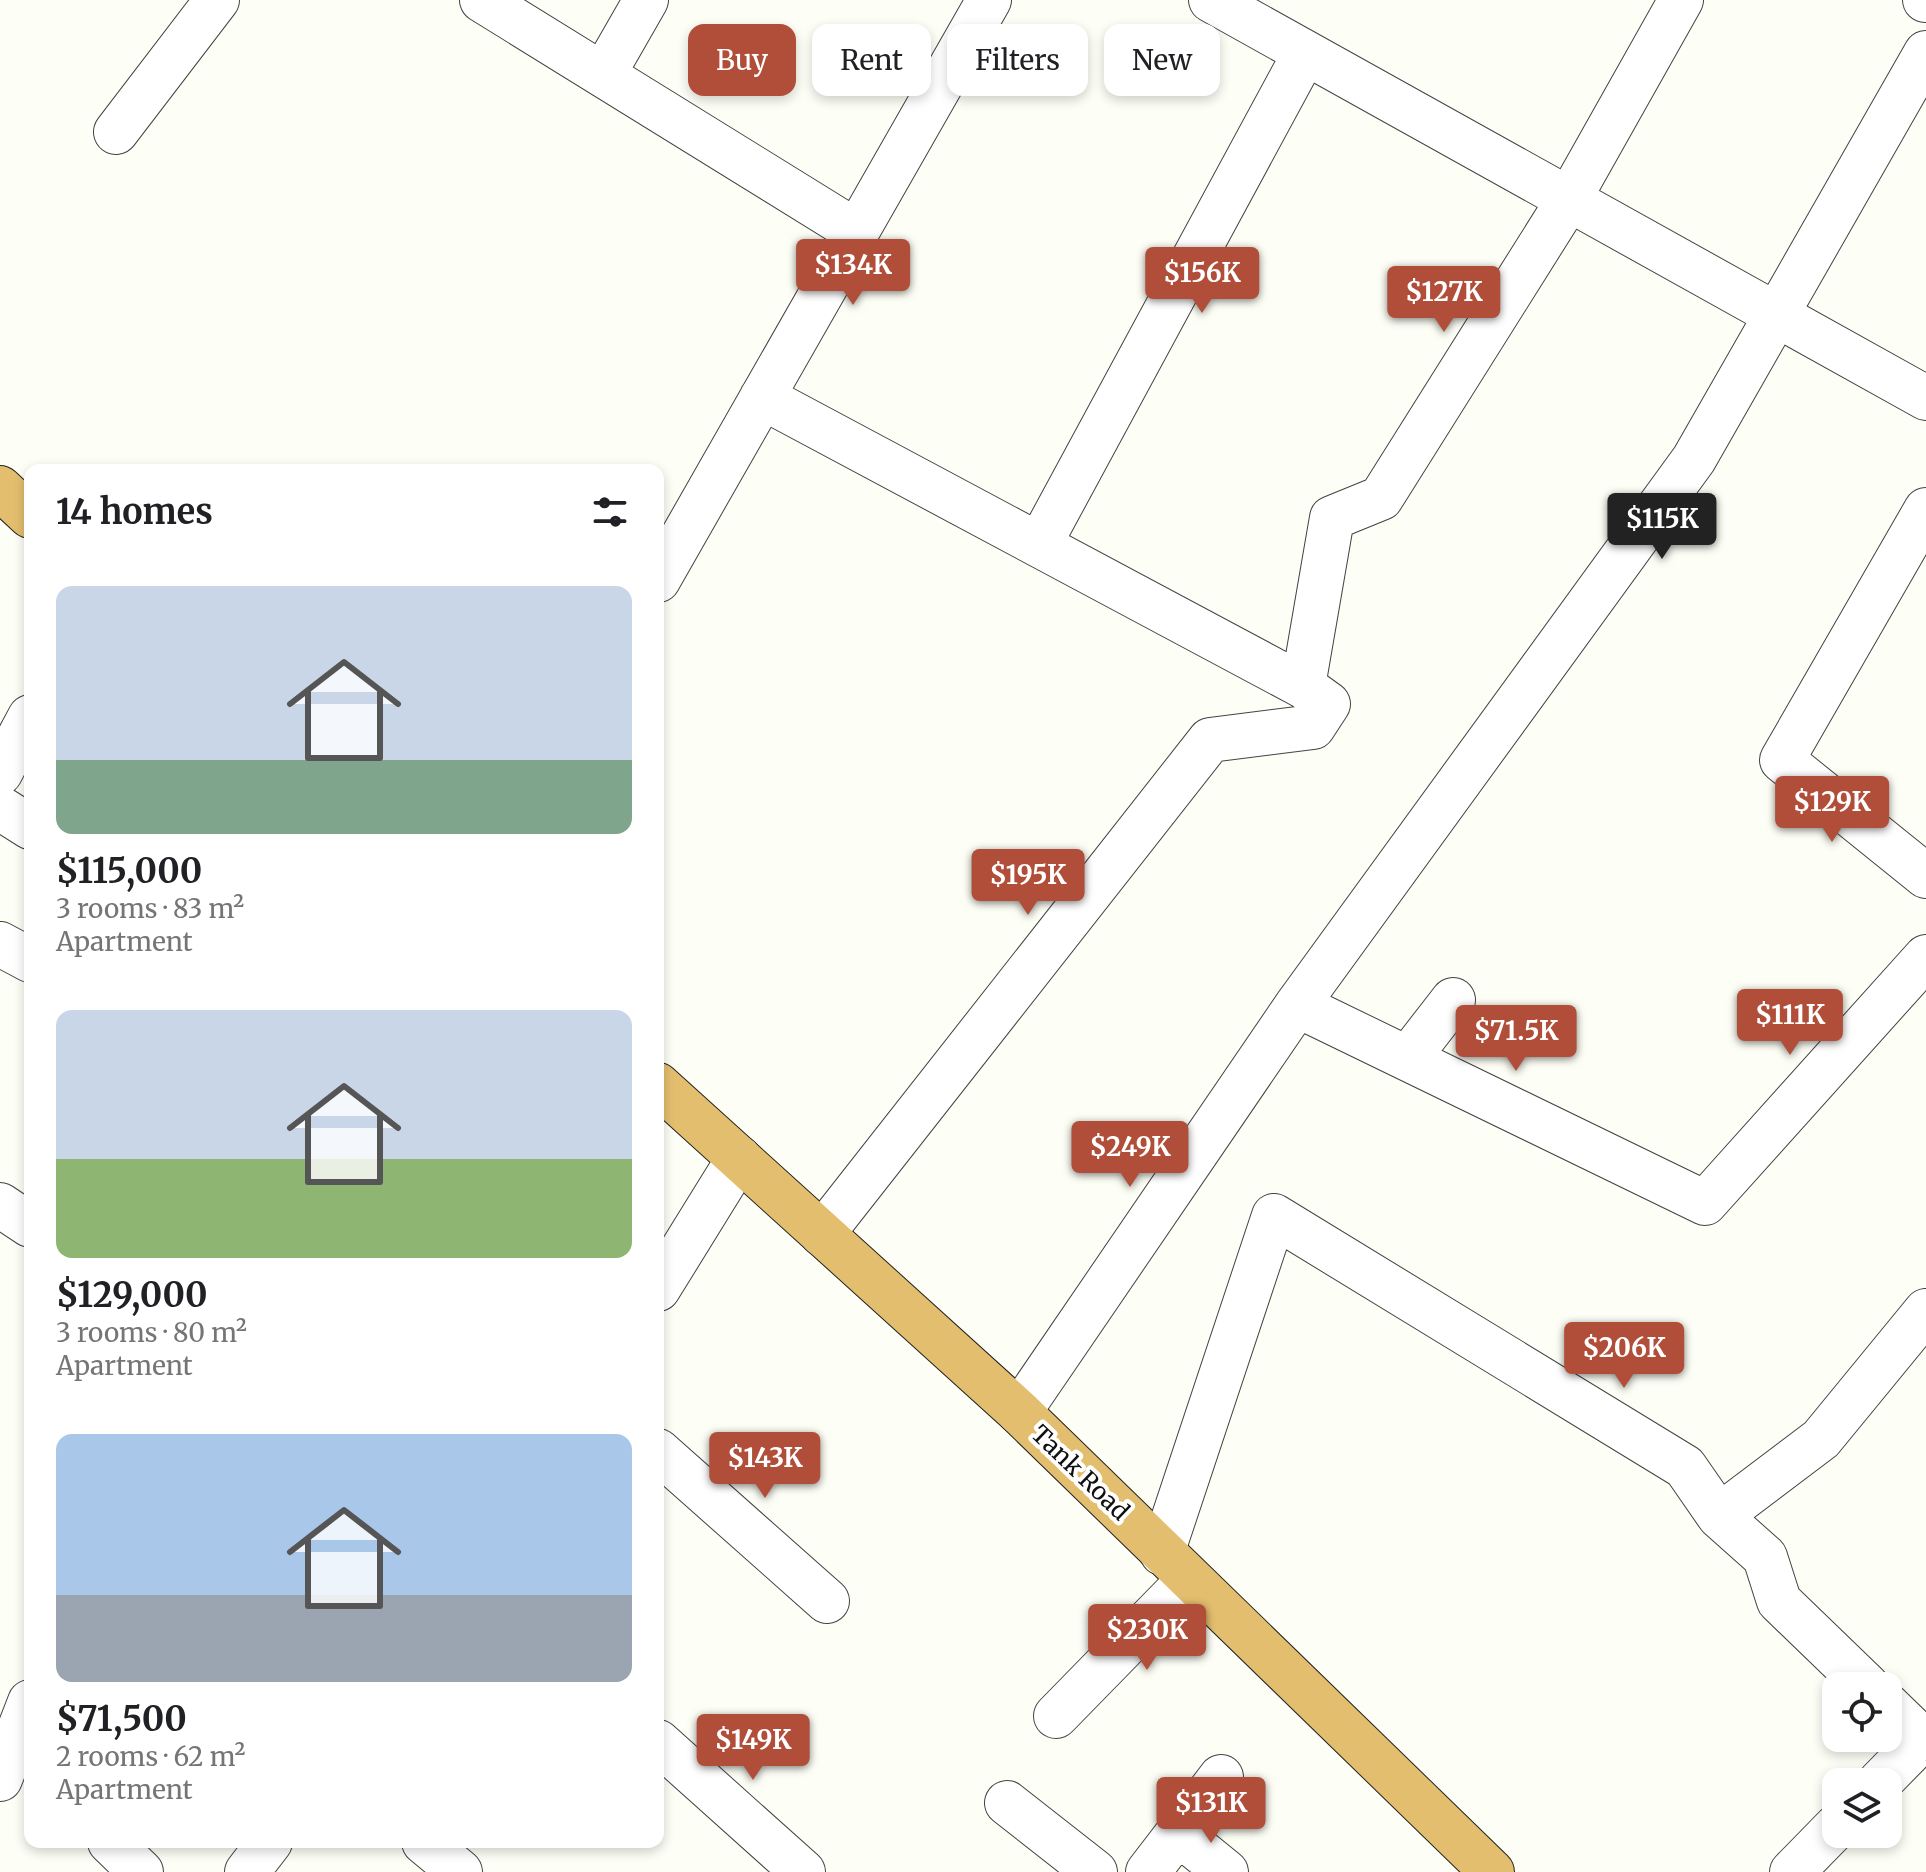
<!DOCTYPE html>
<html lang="en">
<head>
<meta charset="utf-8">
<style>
	:root { --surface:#fff; --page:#f2f2f2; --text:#202124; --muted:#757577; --accent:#b04e39 }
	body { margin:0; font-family:Merriweather,serif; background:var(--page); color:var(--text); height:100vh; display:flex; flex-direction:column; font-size:30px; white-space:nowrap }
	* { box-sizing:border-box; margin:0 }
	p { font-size:26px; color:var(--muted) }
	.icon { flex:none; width:44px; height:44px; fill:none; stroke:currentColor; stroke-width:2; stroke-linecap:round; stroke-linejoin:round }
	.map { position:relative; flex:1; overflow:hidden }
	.sheet { position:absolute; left:24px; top:464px; width:640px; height:1384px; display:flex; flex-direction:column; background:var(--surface); border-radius:16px; box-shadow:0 4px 12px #0003 }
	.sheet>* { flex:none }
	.guide { position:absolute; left:688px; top:24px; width:760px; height:72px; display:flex; gap:16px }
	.tools { position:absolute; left:1822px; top:1672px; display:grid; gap:16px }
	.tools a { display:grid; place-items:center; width:80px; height:80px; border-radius:16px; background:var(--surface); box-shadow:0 4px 12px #0003; font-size:40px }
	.price { position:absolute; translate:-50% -68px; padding:0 18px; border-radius:8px; background:var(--accent); color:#fff; font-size:26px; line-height:52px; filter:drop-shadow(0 2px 4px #0008) }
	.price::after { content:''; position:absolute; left:50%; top:48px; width:24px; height:18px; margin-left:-12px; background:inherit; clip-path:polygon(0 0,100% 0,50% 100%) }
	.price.selected { background:#222; color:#fff }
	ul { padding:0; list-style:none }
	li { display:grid; align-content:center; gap:16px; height:424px; padding:0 32px }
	li span { display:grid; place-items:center; height:248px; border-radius:16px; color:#555 }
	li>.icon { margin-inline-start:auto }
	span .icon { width:144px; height:144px; fill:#fffc; stroke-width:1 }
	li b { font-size:34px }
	h2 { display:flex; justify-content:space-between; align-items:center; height:96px; padding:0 32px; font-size:34px }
	.chip { padding:0 28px; border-radius:16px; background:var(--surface); box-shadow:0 4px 12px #0003; font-size:28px; line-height:72px }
	.chip.selected { background:var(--accent); color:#fff }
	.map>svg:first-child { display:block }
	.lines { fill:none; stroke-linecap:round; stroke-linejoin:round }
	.minor-casing { stroke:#434343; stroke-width:46 }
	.highway-casing { stroke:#212121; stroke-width:46 }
	.minor { stroke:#fff; stroke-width:44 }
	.highway { stroke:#e3be6e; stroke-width:44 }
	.labels { text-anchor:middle; stroke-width:8; stroke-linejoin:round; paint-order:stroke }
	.street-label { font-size:24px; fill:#101010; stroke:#fff }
</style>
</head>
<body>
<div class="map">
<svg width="1926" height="1872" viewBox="0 0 1926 1872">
	<rect width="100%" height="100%" fill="#fdfef5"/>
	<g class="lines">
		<defs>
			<path id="minor" d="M482,0l375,232
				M1211,0l715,398
				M1925,0h1
				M603,75l43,-75
				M116,132l101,-132
				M762,397l541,289 25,18 -15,23 -103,13 -388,494
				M1926,510l-144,250 144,116
				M1039,545l266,-492
				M658,580l331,-580
				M1303,686l29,-168 49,-20 188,-299 112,-199
				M0,773l30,-56
				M0,808l30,19
				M0,944l30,16
				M1297,1005l408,198 221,-246
				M1408,1058l45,-58
				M0,1205l30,20
				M658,1289l81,-131
				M1019,1412l278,-407 397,-546 232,-406
				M658,1451l169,150
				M1719,1516l102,-77 105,-128
				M1162,1553l112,-337 411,251 34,49 46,41 14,44 88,85
				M1888,1706l34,33
				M1056,1716l133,-136
				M658,1742l145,130
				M0,1779l30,-77
				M1880,1782l46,-47
				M1007,1803l88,69
				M1178,1833l48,39
				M110,1842l31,30
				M424,1842l36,30
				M247,1872l23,-30
				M1148,1872l73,-95
				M1792,1872l44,-45"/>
			<path id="highway" d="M0,488l30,28
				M658,1085l361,327 473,460"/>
		</defs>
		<use href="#minor" class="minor-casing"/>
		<use href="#highway" class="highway-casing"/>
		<use href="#minor" class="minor"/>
		<use href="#highway" class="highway"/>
	</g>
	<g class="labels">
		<g class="street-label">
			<text transform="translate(1080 1473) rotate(44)" y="8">Tank Road</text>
		</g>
	</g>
</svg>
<div class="tools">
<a><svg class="icon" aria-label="locate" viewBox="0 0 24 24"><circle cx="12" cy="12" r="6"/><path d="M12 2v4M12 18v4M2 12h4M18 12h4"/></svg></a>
<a><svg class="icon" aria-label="layers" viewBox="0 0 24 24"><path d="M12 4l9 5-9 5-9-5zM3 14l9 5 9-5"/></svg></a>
</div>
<b class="price" style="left:853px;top:307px">$134K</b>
<b class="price" style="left:1202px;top:315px">$156K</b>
<b class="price" style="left:1444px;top:334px">$127K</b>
<b class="price selected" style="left:1662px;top:561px">$115K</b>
<b class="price" style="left:1832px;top:844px">$129K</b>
<b class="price" style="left:1028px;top:917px">$195K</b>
<b class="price" style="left:1790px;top:1057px">$111K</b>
<b class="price" style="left:1516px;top:1073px">$71.5K</b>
<b class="price" style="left:1130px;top:1189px">$249K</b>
<b class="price" style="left:1624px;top:1390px">$206K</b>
<b class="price" style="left:765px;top:1500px">$143K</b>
<b class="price" style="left:1147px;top:1672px">$230K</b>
<b class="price" style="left:753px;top:1782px">$149K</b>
<b class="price" style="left:1211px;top:1845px">$131K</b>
<div class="guide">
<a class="chip selected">Buy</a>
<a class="chip">Rent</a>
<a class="chip">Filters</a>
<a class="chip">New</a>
</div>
<section class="sheet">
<h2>14 homes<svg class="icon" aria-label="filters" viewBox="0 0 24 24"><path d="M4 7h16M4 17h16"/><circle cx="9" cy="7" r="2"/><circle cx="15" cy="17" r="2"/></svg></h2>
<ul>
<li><span style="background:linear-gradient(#c9d6e8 70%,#7fa58c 0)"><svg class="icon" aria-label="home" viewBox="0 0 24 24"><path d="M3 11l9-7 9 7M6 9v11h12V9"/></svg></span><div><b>$115,000</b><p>3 rooms · 83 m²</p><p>Apartment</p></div></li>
<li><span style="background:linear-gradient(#c9d6e8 60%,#8fb573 0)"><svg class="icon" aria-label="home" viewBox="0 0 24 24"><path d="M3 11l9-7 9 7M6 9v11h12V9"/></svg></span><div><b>$129,000</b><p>3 rooms · 80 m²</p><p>Apartment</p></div></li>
<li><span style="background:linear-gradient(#a9c7e8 65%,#9aa5b1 0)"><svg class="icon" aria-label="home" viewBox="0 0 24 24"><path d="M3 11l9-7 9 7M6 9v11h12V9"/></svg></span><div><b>$71,500</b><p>2 rooms · 62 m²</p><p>Apartment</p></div></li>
</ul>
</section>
</div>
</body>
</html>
